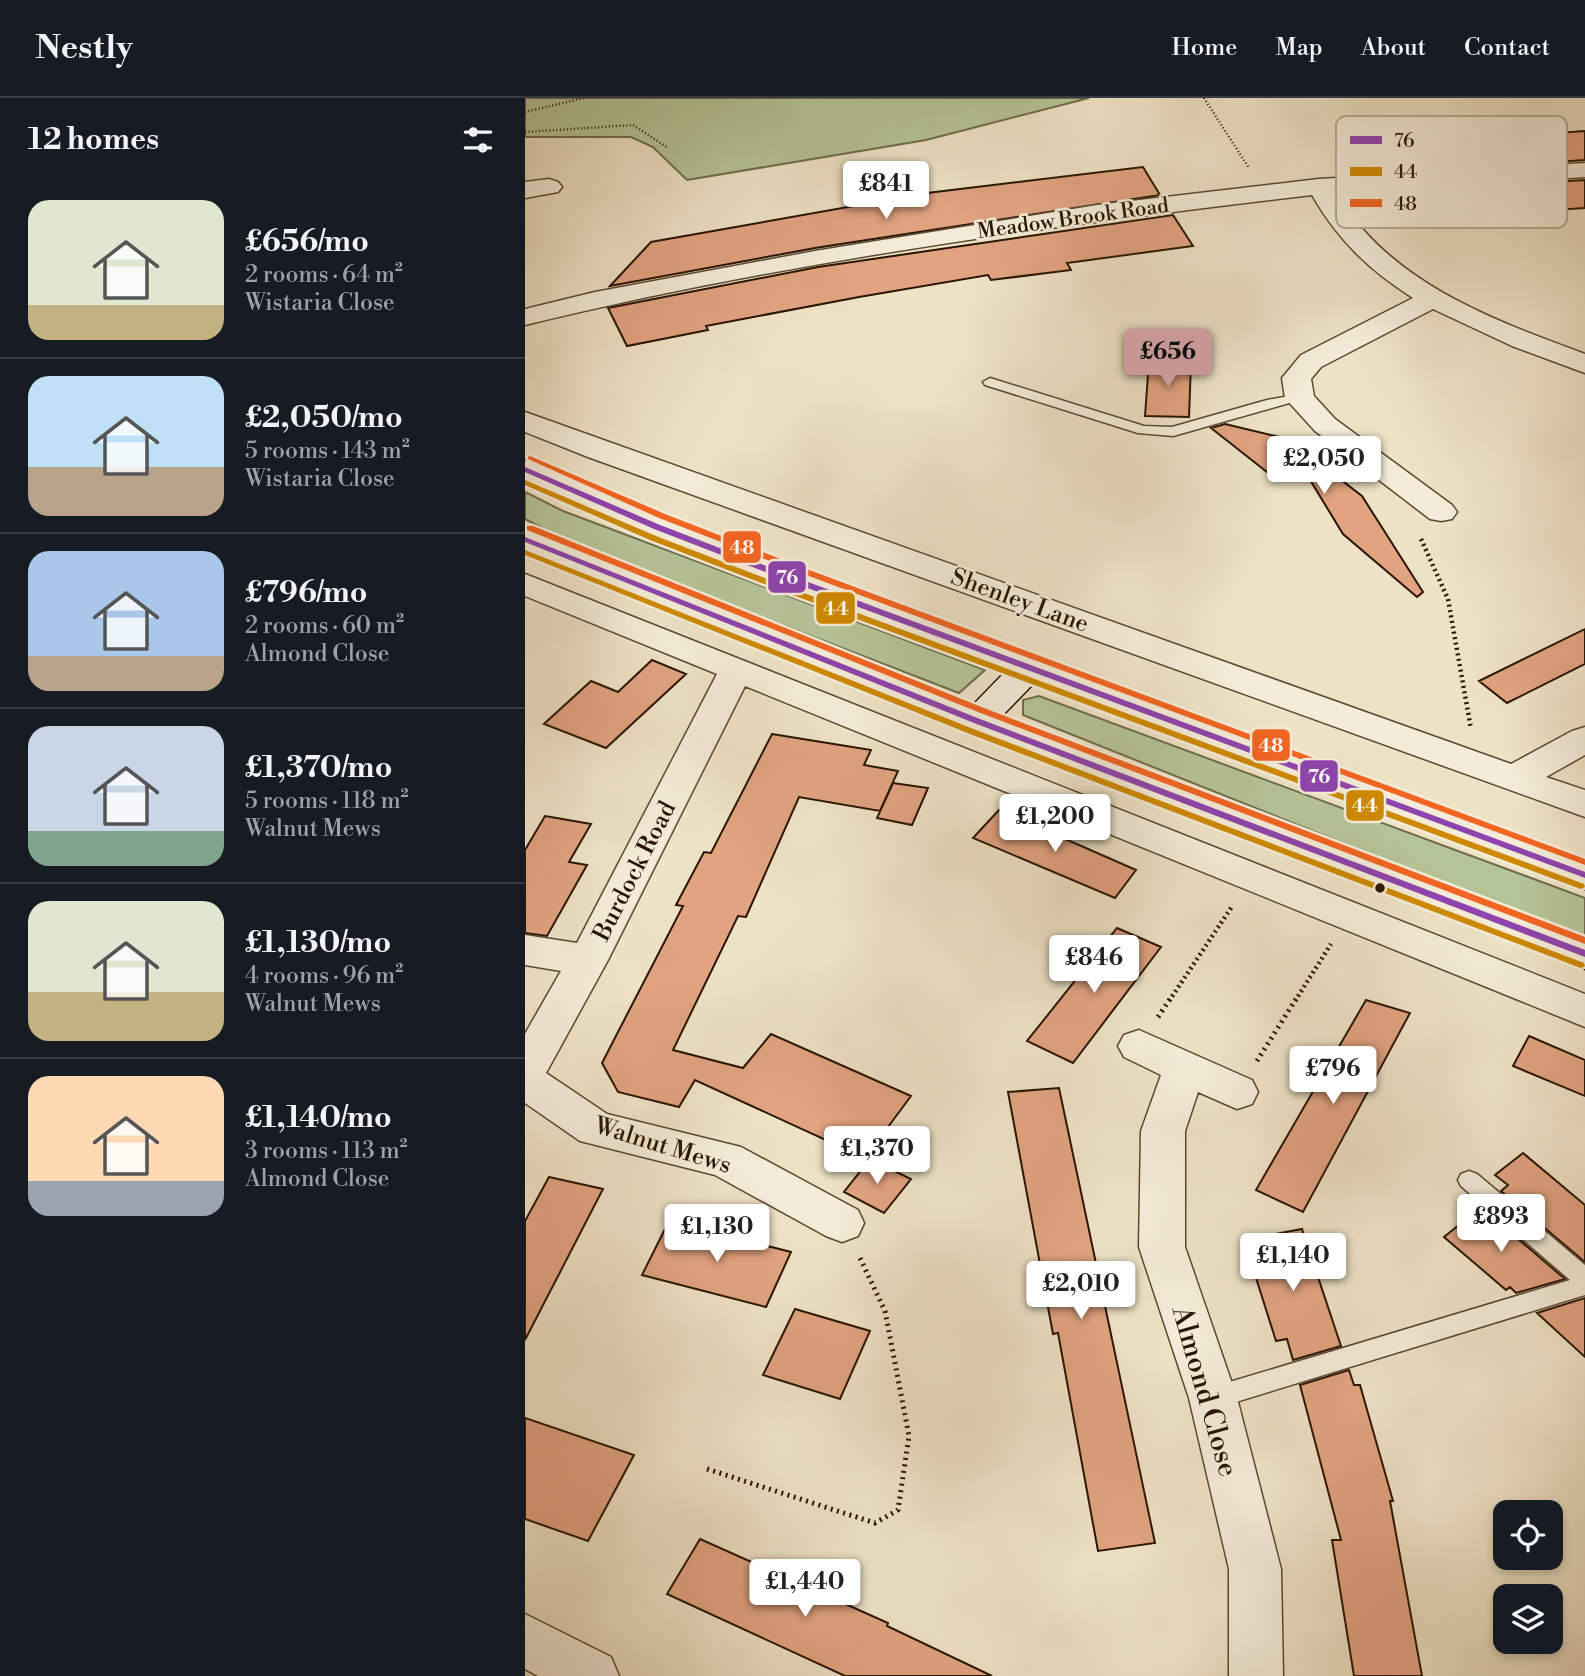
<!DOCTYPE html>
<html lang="en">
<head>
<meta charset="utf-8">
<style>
	:root { --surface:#171b24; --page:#20242c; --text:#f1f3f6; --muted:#9ea1a6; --line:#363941; --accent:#c59692 }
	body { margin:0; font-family:"Libre Bodoni",serif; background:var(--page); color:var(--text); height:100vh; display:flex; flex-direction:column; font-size:26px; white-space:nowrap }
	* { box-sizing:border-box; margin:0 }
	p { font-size:23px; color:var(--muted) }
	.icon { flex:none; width:38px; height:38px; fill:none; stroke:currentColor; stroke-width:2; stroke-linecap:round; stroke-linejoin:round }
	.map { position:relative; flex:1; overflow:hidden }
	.details { display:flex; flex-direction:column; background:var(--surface); width:525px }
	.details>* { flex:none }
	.controls { position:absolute; left:968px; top:1402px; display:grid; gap:14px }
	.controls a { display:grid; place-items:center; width:70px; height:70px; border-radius:14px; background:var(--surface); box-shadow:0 4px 10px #0003; font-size:35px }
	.price { position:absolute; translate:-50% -60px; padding:0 16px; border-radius:7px; background:#fff; color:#222; font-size:23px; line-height:46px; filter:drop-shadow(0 2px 4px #0008) }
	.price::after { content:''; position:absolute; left:50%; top:42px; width:21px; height:16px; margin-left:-10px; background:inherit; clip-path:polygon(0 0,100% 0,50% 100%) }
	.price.active { background:var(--accent); color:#111 }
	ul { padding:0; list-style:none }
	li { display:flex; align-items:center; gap:21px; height:175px; padding:0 28px }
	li+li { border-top:2px solid var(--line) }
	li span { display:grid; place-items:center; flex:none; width:196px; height:140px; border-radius:21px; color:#555 }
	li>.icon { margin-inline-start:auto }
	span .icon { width:84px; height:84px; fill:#fffc; stroke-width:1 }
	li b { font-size:30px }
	h2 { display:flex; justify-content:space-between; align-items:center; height:84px; padding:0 28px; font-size:30px }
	header { display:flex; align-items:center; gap:42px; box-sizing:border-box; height:98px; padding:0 35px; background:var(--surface); border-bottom:2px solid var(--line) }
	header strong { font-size:33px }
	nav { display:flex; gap:38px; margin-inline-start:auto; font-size:24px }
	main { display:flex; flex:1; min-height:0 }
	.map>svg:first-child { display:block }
	.green { fill:#b5c497; stroke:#6f6c4c; stroke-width:2 }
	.building { fill:#e1a380; stroke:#291500; stroke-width:2 }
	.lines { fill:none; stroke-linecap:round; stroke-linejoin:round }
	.service-casing { stroke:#5a4831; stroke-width:3 }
	.minor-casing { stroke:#5a4831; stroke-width:3 }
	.secondary-casing { stroke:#291500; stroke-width:3 }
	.path-far2 { stroke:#291500; stroke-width:2.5; stroke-dasharray:1 2.5; stroke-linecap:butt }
	.path-far1 { stroke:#291500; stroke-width:4.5; stroke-dasharray:2 3.5; stroke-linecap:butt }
	.path { stroke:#291500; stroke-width:5; stroke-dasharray:2 4.5; stroke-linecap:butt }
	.service { fill:#f4ecd9; fill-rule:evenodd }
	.minor { fill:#f4ecd9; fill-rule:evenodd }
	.secondary { fill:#f4ecd9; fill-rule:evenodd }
	.bus-1-casing { stroke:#f4ecd9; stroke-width:5 }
	.bus-2-casing { stroke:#f4ecd9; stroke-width:5 }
	.bus-3-casing { stroke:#f4ecd9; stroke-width:5 }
	.bus-1 { fill:#8e44ad; fill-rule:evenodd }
	.bus-2 { fill:#ce8900; fill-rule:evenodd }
	.bus-3 { fill:#f26522; fill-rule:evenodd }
	.bus-dot { fill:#291500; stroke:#f4ecd9; stroke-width:2.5 }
	.labels { text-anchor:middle; stroke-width:5; stroke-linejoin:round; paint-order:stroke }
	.far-street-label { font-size:21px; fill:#291500; stroke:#f4ecd9 }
	.street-label { font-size:24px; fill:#291500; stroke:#f4ecd9 }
	.near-street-label { font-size:28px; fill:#291500; stroke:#f4ecd9 }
	.key { fill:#f4ecd9; stroke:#b7ac98; stroke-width:2 }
	.key-label { font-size:19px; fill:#291500 }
	.line-badge { stroke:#f4ecd9; stroke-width:2.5 }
	.badge-label { font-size:19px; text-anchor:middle; font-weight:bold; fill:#fff }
</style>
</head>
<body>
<header>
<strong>Nestly</strong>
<nav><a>Home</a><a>Map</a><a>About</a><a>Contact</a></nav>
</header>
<main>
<section class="details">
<h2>12 homes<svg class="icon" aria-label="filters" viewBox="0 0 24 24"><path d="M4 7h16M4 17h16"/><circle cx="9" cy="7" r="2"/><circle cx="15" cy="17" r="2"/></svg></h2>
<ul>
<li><span style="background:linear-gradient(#dfe7d0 75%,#c2b280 0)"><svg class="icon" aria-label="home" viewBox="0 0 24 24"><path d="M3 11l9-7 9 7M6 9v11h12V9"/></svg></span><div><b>£656/mo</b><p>2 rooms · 64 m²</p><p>Wistaria Close</p></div></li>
<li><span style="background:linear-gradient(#bfe0f5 65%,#b9a48a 0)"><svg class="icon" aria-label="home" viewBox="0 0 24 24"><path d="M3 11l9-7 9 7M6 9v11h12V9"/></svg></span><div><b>£2,050/mo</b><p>5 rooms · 143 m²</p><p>Wistaria Close</p></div></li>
<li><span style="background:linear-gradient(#a9c7e8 75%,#b9a48a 0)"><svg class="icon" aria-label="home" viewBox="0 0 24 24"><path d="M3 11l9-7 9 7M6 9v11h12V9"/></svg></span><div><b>£796/mo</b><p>2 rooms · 60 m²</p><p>Almond Close</p></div></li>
<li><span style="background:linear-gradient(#c9d6e8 75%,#7fa58c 0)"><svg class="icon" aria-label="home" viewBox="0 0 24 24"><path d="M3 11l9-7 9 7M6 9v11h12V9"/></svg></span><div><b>£1,370/mo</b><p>5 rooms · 118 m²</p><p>Walnut Mews</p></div></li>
<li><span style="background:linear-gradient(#dfe7d0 65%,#c2b280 0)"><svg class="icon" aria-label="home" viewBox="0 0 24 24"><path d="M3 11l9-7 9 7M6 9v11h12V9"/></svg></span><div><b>£1,130/mo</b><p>4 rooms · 96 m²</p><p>Walnut Mews</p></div></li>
<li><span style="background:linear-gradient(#ffd9b3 75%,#9aa5b1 0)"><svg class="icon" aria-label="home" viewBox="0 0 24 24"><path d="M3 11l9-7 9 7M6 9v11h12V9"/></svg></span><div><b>£1,140/mo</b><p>3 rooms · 113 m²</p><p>Almond Close</p></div></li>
</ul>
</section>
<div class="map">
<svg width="1060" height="1578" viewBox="0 0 1060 1578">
	<rect width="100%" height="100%" fill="#eee2c5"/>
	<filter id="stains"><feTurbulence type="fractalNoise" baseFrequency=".00286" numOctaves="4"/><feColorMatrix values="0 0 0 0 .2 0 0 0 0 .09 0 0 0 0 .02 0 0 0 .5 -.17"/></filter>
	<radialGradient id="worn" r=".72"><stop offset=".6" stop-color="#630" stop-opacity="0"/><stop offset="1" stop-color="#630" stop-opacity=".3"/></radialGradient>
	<path class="green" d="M0,0h564l-163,42 -239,40 -34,-33 -22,-10h-106z
		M0,394l38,19 422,159 -26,23 -386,-149 -48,-25z
		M514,598l546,202v42l-562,-225v-15z"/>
	<path class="building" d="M1060,33v29l-109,7 36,-31z
		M618,69l17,28 -345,53 -205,38 41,-44 276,-49z
		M1060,82v28l-168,11 35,-31z
		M648,117l20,31 -126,17 4,7 -80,10 -3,-5 -129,22 -153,29 2,4 -81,16 -19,-38 210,-41z
		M624,263l42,2 -2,54 -44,-1z
		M700,326l63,15 74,57 61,96 -6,5 -74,-63 -39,-64 -27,10 -66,-52z
		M1060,531v35l-78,39 -28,-22z
		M127,562l34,14 -80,74 -62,-24 47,-43 27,11z
		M247,636l99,16 -7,15 34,6 -18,40 -81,-14 -53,120 -8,-1 -65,134 70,18 28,-34 140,62 -46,62 -170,-78 -16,27 -61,-15 -16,-29 81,-157 -7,-1 28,-53 7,1z
		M368,685l35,5 -16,37 -35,-7z
		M474,712l137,60 -21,28 -142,-60z
		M20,718l46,8 -22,38 18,3 -40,71 -22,-3v-83z
		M592,830l44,19 -88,116 -46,-22z
		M841,902l44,13 -107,199 -47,-22z
		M1004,938l56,24v36l-72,-30z
		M534,990l96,455 -57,8 -40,-218 -5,1 -45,-242z
		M998,1055l62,52v57l-84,-71 7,-6 -13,-10z
		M345,1061l41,20 -27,34 -40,-21z
		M24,1079l54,12 -78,151v-119z
		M956,1109l84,72 -49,14 -6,-6 -4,3 -62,-53z
		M144,1123l122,31 -25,55 -124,-32z
		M777,1131l39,117 -48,14 -6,-21 -11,2 -32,-101z
		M1060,1200v59l-48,-44z
		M270,1211l75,22 -30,68 -77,-24z
		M824,1272l5,15h6l33,116h-3l32,175h-68l-22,-136h9l-41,-155z
		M0,1320l109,37 -46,86 -63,-22z
		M175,1441l188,84 -1,3 105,50h-147l-178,-82z"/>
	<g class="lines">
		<defs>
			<path id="service" d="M465,280l154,48 28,1 95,-27 33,-6 7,4 -134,38 -35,-3 -153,-48 -2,-3z
				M944,1073l8,3 108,91v30l-372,114 -9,-3 -3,-8 3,-8 9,-3 357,-107 -109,-94 -3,-6 3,-6z"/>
			<path id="minor" d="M1060,65v14l-249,16c54,90 155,126 249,161v19l-73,-27 -79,-37 -112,58 -10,12 3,17 21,23 117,86 5,7 -5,7 -11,2 -11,-2 -115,-88 -30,-33 -3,-20 19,-23 112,-57c-44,-28 -75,-58 -101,-103 -264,31 -529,67 -787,130v-16l70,-17 220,-41 282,-46 222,-26z
				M24,81l9,3 4,5 -4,5 -33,6v-16z
				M0,314l986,352 61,-33 13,-4v28l-39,22 39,13v27l-997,-360 -63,-25z
				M0,476l1060,420v33l-840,-341 -137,274 -62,113 61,41 134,33 117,63 6,13 -6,13 -16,6 -16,-6 -111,-61 -135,-34 -55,-38v-69l36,-63 -36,-6v-30l52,8 140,-269 -192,-78z
				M614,932l113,50 6,12 -6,12 -15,5 -39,-17 -13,39v116l52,151 44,171 2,107h-54v-107l-40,-171 -50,-151 2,-116 20,-56 -37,-18 -6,-11 6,-11z
				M0,1516l86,43 8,19h-81l-13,-7z"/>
			<path id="secondary" d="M0,362l143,60 141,54 776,286v29l-550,-207 -34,35 584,221v31l-620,-240 -440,-179v-21l447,177 34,-35 -360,-137 -121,-54z"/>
		</defs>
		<use href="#service" class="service-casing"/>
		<use href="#minor" class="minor-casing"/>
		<use href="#secondary" class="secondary-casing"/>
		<path class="path-far2" d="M679,0l45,70
			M0,14l59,-14
			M0,34l108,-7 35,23"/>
		<path class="path-far1" d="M896,441l27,60 23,130
			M644,903l64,-96
			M770,903l36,-57"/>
		<path class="path" d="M633,919l12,-18
			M732,963l39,-62
			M182,1371l168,54 23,-13 11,-74 -24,-125 -25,-53"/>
		<use href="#service" class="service"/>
		<use href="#minor" class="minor"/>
		<use href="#secondary" class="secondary"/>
		<defs>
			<path id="bus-1" d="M0,369l135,58 140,54 785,293v6l-791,-295 -140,-54 -129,-57z
				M0,439l455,182 605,231v7l-611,-234 -449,-181z"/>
			<path id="bus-2" d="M0,382l131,56 140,54 788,294 1,3 -4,2 -3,-1 -788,-294 -140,-54 -125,-55z
				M0,452l451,180 608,233 1,3 -4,2 -3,-1 -608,-233 -445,-179z"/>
			<path id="bus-3" d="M5,358l135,58 139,54 781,291v6l-787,-293 -139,-54 -131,-59v-2z
				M2,428h6l451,182 601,229v7l-607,-232 -451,-182z"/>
		</defs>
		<use href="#bus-1" class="bus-1-casing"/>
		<use href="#bus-2" class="bus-2-casing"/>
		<use href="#bus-3" class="bus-3-casing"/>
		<use href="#bus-1" class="bus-1"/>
		<use href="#bus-2" class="bus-2"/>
		<use href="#bus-3" class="bus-3"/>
	</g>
	<circle class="bus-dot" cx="855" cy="790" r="6"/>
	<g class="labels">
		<g class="far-street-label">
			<text transform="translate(548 120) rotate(-8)" y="7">Meadow Brook Road</text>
		</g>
		<g class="street-label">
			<text transform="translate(495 502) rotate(20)" y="8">Shenley Lane</text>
			<text transform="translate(109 773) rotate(-63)" y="8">Burdock Road</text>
			<text transform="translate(138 1047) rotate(17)" y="8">Walnut Mews</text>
		</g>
		<g class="near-street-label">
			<text transform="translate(681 1293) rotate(74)" y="10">Almond Close</text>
		</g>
	</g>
	<rect x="811" y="18" width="231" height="112" rx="10" class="key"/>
	<rect x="825" y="38" width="32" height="8" fill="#8e44ad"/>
	<rect x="825" y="69" width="32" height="9" fill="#ce8900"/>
	<rect x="825" y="101" width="32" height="8" fill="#f26522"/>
	<g class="key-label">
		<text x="869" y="49">76</text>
		<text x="869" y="80">44</text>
		<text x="869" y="112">48</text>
	</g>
	<g class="line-badge">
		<rect x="197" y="432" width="40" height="34" rx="7" fill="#f26522"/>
		<rect x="242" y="462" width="40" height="34" rx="7" fill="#8e44ad"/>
		<rect x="290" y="493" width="41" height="34" rx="7" fill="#ce8900"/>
		<rect x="726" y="630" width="40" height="34" rx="7" fill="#f26522"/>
		<rect x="774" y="661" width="40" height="34" rx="7" fill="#8e44ad"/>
		<rect x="820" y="691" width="40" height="33" rx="7" fill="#ce8900"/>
	</g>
	<g class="badge-label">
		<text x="217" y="456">48</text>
		<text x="262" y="486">76</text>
		<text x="311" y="517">44</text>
		<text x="746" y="654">48</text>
		<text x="794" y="685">76</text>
		<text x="840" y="714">44</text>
	</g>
	<rect width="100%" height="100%" filter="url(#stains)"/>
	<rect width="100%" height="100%" fill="url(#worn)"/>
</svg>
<div class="controls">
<a><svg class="icon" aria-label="locate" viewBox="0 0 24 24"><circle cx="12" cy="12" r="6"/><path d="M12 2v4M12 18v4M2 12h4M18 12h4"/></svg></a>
<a><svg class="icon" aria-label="layers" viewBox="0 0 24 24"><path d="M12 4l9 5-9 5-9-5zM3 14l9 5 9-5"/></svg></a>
</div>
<b class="price" style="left:361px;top:123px">£841</b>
<b class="price active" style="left:643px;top:291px">£656</b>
<b class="price" style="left:799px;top:398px">£2,050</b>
<b class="price" style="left:530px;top:756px">£1,200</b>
<b class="price" style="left:569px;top:897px">£846</b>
<b class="price" style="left:808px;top:1008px">£796</b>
<b class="price" style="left:352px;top:1088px">£1,370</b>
<b class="price" style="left:976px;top:1156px">£893</b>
<b class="price" style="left:192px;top:1166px">£1,130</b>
<b class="price" style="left:768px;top:1195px">£1,140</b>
<b class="price" style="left:556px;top:1223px">£2,010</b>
<b class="price" style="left:280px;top:1521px">£1,440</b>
</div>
</main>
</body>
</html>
